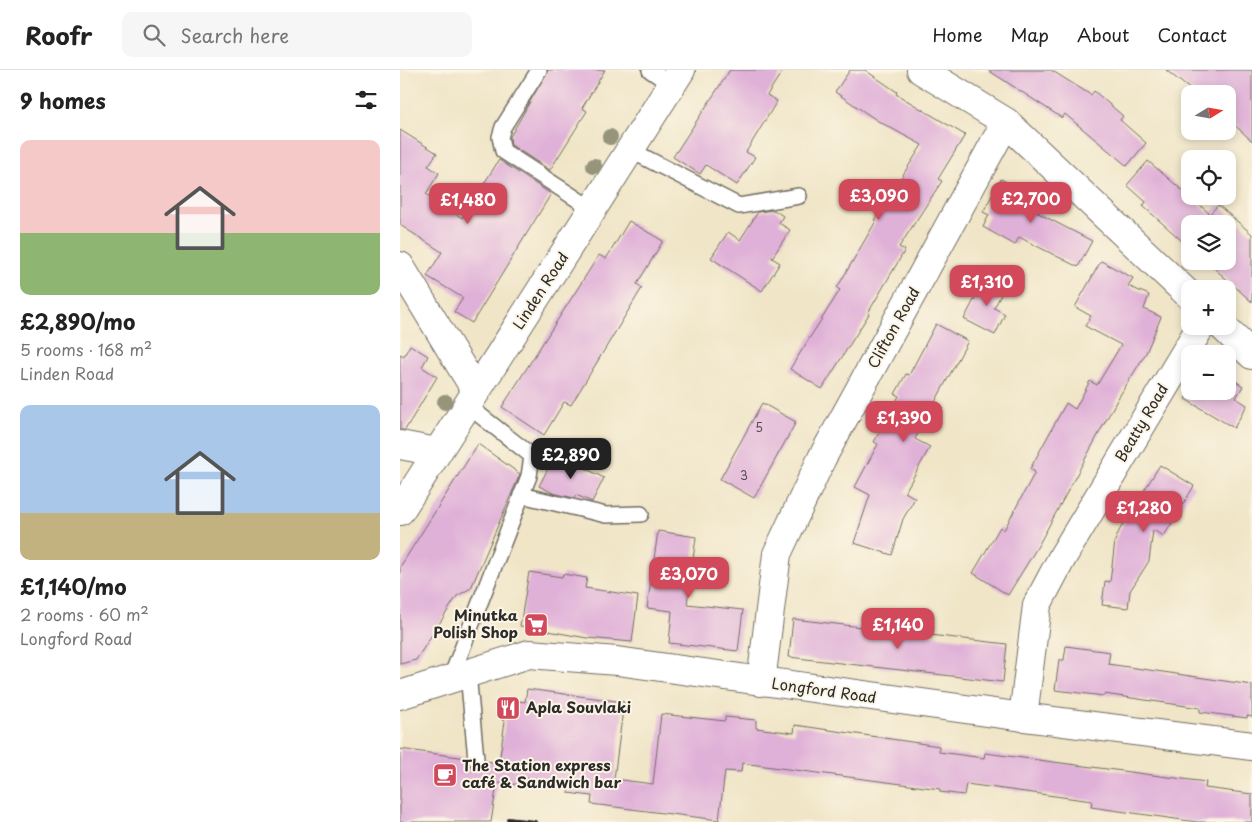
<!DOCTYPE html>
<html lang="en">
<head>
<meta charset="utf-8">
<style>
	:root { --surface:#fff; --page:#f6f6f6; --text:#222; --muted:#767676; --line:#e0e0e0; --accent:#d1495b }
	body { margin:0; font-family:"Playpen Sans",sans-serif; background:var(--page); color:var(--text); height:100vh; display:flex; flex-direction:column; font-size:19px; white-space:nowrap }
	* { box-sizing:border-box; margin:0 }
	p { font-size:16px; color:var(--muted) }
	.icon { flex:none; width:28px; height:28px; fill:none; stroke:currentColor; stroke-width:2; stroke-linecap:round; stroke-linejoin:round }
	.map { position:relative; flex:1; overflow:hidden }
	.drawer { display:flex; flex-direction:column; background:var(--surface); width:400px }
	.drawer>* { flex:none }
	.needle { width:32px; rotate:79deg }
	.controls { position:absolute; left:781px; top:15px; display:grid; gap:10px }
	.controls a { display:grid; place-items:center; width:55px; height:55px; border-radius:10px; background:var(--surface); box-shadow:0 2px 8px #0003; font-size:25px }
	.price { position:absolute; translate:-50% -42px; padding:0 11px; border-radius:10px; background:var(--accent); color:#fff; font-size:16px; line-height:32px; filter:drop-shadow(0 1px 2px #0008) }
	.price::after { content:''; position:absolute; left:50%; top:30px; width:15px; height:11px; margin-left:-8px; background:inherit; clip-path:polygon(0 0,100% 0,50% 100%) }
	.price.current { background:#222; color:#fff }
	ul { padding:0; list-style:none }
	li { display:grid; align-content:center; gap:10px; height:265px; padding:0 20px }
	li span { display:grid; place-items:center; height:155px; border-radius:10px; color:#555 }
	li>.icon { margin-inline-start:auto }
	span .icon { width:90px; height:90px; fill:#fffc; stroke-width:1 }
	li b { font-size:21px }
	h2 { display:flex; justify-content:space-between; align-items:center; height:60px; padding:0 20px; font-size:21px }
	header { display:flex; align-items:center; gap:30px; box-sizing:border-box; height:70px; padding:0 25px; background:var(--surface); border-bottom:1px solid var(--line) }
	header strong { font-size:24px }
	nav { display:flex; gap:28px; margin-inline-start:auto; font-size:18px }
	.search { width:350px; height:45px; background:var(--page); display:flex; align-items:center; gap:12px; box-sizing:border-box; padding:0 18px; border-radius:10px; color:var(--muted); font-size:19px }
	main { display:flex; flex:1; min-height:0 }
	.map>svg:first-child { display:block }
	.building { fill:#e0b1d8 }
	.lines { fill:none; stroke-linecap:round; stroke-linejoin:round }
	.lane-casing { stroke:#706c62; stroke-width:18 }
	.street-casing { stroke:#706c62; stroke-width:30 }
	.secondary-casing { stroke:#706c62; stroke-width:30 }
	.lane { stroke:#fff; stroke-width:15 }
	.street { stroke:#fff; stroke-width:28 }
	.secondary { stroke:#fff; stroke-width:28 }
	.rail { stroke:#2b2b2b; stroke-width:4 }
	.tree { fill:#96957c }
	.labels { text-anchor:middle; stroke-width:4; stroke-linejoin:round; paint-order:stroke }
	.number-label { font-size:12px; fill:#584c56 }
	.street-label { font-size:15px; fill:#2b2b2b; stroke:#fcf5e5 }
	.poi-label { font-size:15px; font-weight:bold; fill:#2b2b2b; stroke:#fcf5e5; text-anchor:start }
</style>
</head>
<body>
<header>
<strong>Roofr</strong>
<div class="search"><svg class="icon" aria-label="search" viewBox="0 0 24 24"><circle cx="10" cy="10" r="6"/><path d="M15 15l6 6"/></svg>Search here</div>
<nav><a>Home</a><a>Map</a><a>About</a><a>Contact</a></nav>
</header>
<main>
<section class="drawer">
<h2>9 homes<svg class="icon" aria-label="filters" viewBox="0 0 24 24"><path d="M4 7h16M4 17h16"/><circle cx="9" cy="7" r="2"/><circle cx="15" cy="17" r="2"/></svg></h2>
<ul>
<li><span style="background:linear-gradient(#f6c9c9 60%,#8fb573 0)"><svg class="icon" aria-label="home" viewBox="0 0 24 24"><path d="M3 11l9-7 9 7M6 9v11h12V9"/></svg></span><div><b>£2,890/mo</b><p>5 rooms · 168 m²</p><p>Linden Road</p></div></li>
<li><span style="background:linear-gradient(#a9c7e8 70%,#c2b280 0)"><svg class="icon" aria-label="home" viewBox="0 0 24 24"><path d="M3 11l9-7 9 7M6 9v11h12V9"/></svg></span><div><b>£1,140/mo</b><p>2 rooms · 60 m²</p><p>Longford Road</p></div></li>
</ul>
</section>
<div class="map">
<svg width="852" height="752" viewBox="0 0 852 752">
	<rect width="100%" height="100%" fill="#fcf5e5"/>
	<filter id="ink" filterUnits="userSpaceOnUse"><feTurbulence type="fractalNoise" baseFrequency=".02" numOctaves="2"/><feDisplacementMap in="SourceGraphic" scale="10" xChannelSelector="R" yChannelSelector="G"/><feConvolveMatrix kernelMatrix="1 2 1 2 8 2 1 2 1" color-interpolation-filters="sRGB"/></filter>
	<filter id="wash" filterUnits="userSpaceOnUse"><feTurbulence type="fractalNoise" baseFrequency=".0096" numOctaves="4" result="noise"/><feDisplacementMap in="SourceGraphic" scale="20" xChannelSelector="R" yChannelSelector="G"/><feGaussianBlur stdDeviation="1.12" result="paint"/><feColorMatrix in="noise" values="0 0 0 0 0 0 0 0 0 0 0 0 0 0 0 0 0 1.4 0 .05"/><feComposite in="paint" operator="in"/></filter>
	<g filter="url(#wash)">
		<rect width="100%" height="100%" fill="#f0e5c7"/>
		<g id="blocks">
			<path class="building" d="M148,0h57l-23,38 5,3 -37,59 -39,-25 -1,-8z
				M330,0h53l-16,25 10,6 -31,51 9,5 -18,28 -31,-20 -6,9 -27,-17z
				M450,0h15l32,22 -1,2 69,41 -27,44 4,2 -43,66 6,3 -37,63 1,1 -47,75 -32,-20 50,-79 -3,-2 39,-67 -2,-1 48,-75 -44,-24 -43,-29z
				M588,0h63l40,25 3,-4 29,25 -3,4 26,23 -19,23 -62,-52 -3,4z
				M766,0h86v71l-24,-22v-25h-32z
				M0,60l37,23 -9,13 11,7 -13,21 36,24 37,-58 52,34 -79,129 -18,-11 9,-14 -36,-22 15,-24 -42,-27z
				M748,91l62,53 8,-9 34,29v68l-46,-41h22v-37h-38v24l-47,-42 3,-4 -19,-17z
				M601,109l42,23 -5,11 54,28 -14,26 -59,-30 -4,8 -32,-18 6,-12 -6,-3z
				M374,140l9,6 -4,7 11,7 -18,28 8,5 -18,28 -51,-33 17,-26 12,8 18,-28z
				M229,151l34,20 -26,43 5,4 -71,117 -7,-3 -20,33 -42,-28 97,-152 7,4z
				M701,191l32,17 -5,8 21,9 -5,14 17,8 -15,36 -29,47 -79,146 -30,49 -35,-22 27,-46 4,3 31,-58 -5,-3 36,-66 9,6 15,-28 7,4 24,-40 -36,-19 6,-10 -16,-9z
				M586,207l19,10 -11,21 11,6 -10,21 -31,-16z
				M536,254l32,17 -53,98 15,8 -25,45 10,6 -12,21 -11,36 -38,-12 16,-48 -15,-8 23,-43 -4,-2 25,-46 -4,-2 11,-20 3,1z
				M10,275l18,11 -6,11 15,10 -32,53h-5v-76l4,2z
				M828,306l15,10 -7,12 11,7 -13,23 -49,-29 5,-8h38z
				M362,333l34,19 -42,76 -34,-19z
				M78,374l42,30 -49,114 -14,8 -41,64 -16,4v-97z
				M156,383l48,25 -12,24 -16,-7 -2,3 -21,-5 -14,-7z
				M760,395l34,21 -30,50 -11,-6 -4,31 -19,30 -2,17 -26,-3 3,-24 5,1 5,-41 4,-10z
				M258,461l38,6 -9,67 56,6 -5,41 -69,-8 3,-32 -25,-3z
				M129,502l33,5 1,-3 24,4 -2,10 53,8 -6,46 -45,-4 -67,-12z
				M393,549l214,25 -4,38 -214,-25z
				M666,576l44,6 -2,12 144,21v32l-5,-1v2l-47,-6v-4l-96,-14v2l-49,-6 4,-30h5z
				M127,619l97,13 -10,77 39,5 8,-70 64,7v-4l31,3v8l38,5 1,-8 144,21v6l45,6 1,-5 221,29 -1,6 47,6v28h-55l-106,-15 1,-6 -126,-17 -2,11 -24,-3v-3l-198,-26 -1,9 -16,-1 -6,49 -128,-16 1,-8 -24,-3 2,-9 -44,-6v7l-29,-2 -6,39h-91v-73l66,9 3,7 7,3 6,-2 3,-5 14,2 6,-42 -3,-1 3,-21 20,3z"/>
		</g>
	</g>
	<g filter="url(#ink)">
		<use href="#blocks" fill-opacity="0" stroke="#706c62" stroke-width="1"/>
		<g class="lines">
			<defs>
				<path id="lane" d="M139,0l-36,57 -3,10 3,14 89,58
					M250,0l22,15
					M230,80l109,56 60,-10
					M121,425l85,20 35,-1
					M68,603l8,86
					M50,610l79,-204 3,-20 -64,-50"/>
				<path id="street" d="M521,0l85,52 184,174
					M0,196l76,125
					M822,256l30,29
					M0,375l37,7
					M361,612l16,-128 45,-96 184,-336
					M623,647l14,-112 26,-49 138,-230"/>
				<path id="secondary" d="M0,441l281,-441
					M0,625l129,-41 88,7 406,56 229,29"/>
			</defs>
			<use href="#lane" class="lane-casing"/>
			<use href="#street" class="street-casing"/>
			<use href="#secondary" class="secondary-casing"/>
			<use href="#lane" class="lane"/>
			<use href="#street" class="street"/>
			<use href="#secondary" class="secondary"/>
			<path class="rail" d="M108,749l27,3"/>
		</g>
		<g class="tree">
			<circle cx="210" cy="67" r="8"/>
			<circle cx="194" cy="96" r="8"/>
			<circle cx="45" cy="332" r="8"/>
		</g>
	</g>
	<defs>
		<symbol id="supermarket-square" viewBox="-11 -11 22 22"><rect x="-9" y="-9" width="18" height="18" rx="4" fill="#d1495b" stroke="#fcf5e5"/><path d="M-6-5.5h2.5l.6 2H6L4.5 2H-2.5L-4.4-4H-6ZM-1.5 3.2a1.3 1.3 0 1 0 .1 0ZM3 3.2a1.3 1.3 0 1 0 .1 0Z" fill="#fff"/></symbol>
		<symbol id="restaurant-square" viewBox="-11 -11 22 22"><rect x="-9" y="-9" width="18" height="18" rx="4" fill="#d1495b" stroke="#fcf5e5"/><path d="M-5-6h1v4h1v-4h1v4h1v-4h1v5L-1.5 .5V6h-2V.5L-5-1ZM5-6V6H3V1.5H1.5Q1.5-4 5-6Z" fill="#fff"/></symbol>
		<symbol id="cafe-square" viewBox="-11 -11 22 22"><rect x="-9" y="-9" width="18" height="18" rx="4" fill="#d1495b" stroke="#fcf5e5"/><path d="M-5.5-4.5H6V0H3Q3 3.5 0 3.5H-2.5Q-5.5 3.5-5.5 0ZM3-3.2v2h1.7v-2ZM-6 4.5H4V6H-6Z" fill="#fff"/></symbol>
	</defs>
	<g fill-rule="evenodd">
		<use href="#supermarket-square" x="122" y="541" width="28" height="28"/>
		<use href="#restaurant-square" x="94" y="624" width="28" height="28"/>
		<use href="#cafe-square" x="31" y="691" width="28" height="28"/>
	</g>
	<g class="labels">
		<g class="number-label">
			<text x="359" y="362">5</text>
			<text x="344" y="410">3</text>
		</g>
		<g class="street-label">
			<text transform="translate(141 221) rotate(-57)" y="5">Linden Road</text>
			<text transform="translate(494 258) rotate(-61)" y="5">Clifton Road</text>
			<text transform="translate(742 353) rotate(-59)" y="5">Beatty Road</text>
			<text transform="translate(424 621) rotate(8)" y="5">Longford Road</text>
		</g>
		<g class="poi-label">
			<text x="118" y="551" text-anchor="end">Minutka<tspan x="118" dy="17">Polish Shop</tspan></text>
			<text x="126" y="643">Apla Souvlaki</text>
			<text x="62" y="701">The Station express<tspan x="62" dy="17">café &amp; Sandwich bar</tspan></text>
		</g>
	</g>
</svg>
<div class="controls">
<a><svg class="needle" viewBox="-14 -14 28 28"><path d="M0-13l5 13h-10z" fill="#e53935"/><path d="M0 13l5-13h-10z" fill="#767676"/></svg></a>
<a><svg class="icon" aria-label="locate" viewBox="0 0 24 24"><circle cx="12" cy="12" r="6"/><path d="M12 2v4M12 18v4M2 12h4M18 12h4"/></svg></a>
<a><svg class="icon" aria-label="layers" viewBox="0 0 24 24"><path d="M12 4l9 5-9 5-9-5zM3 14l9 5 9-5"/></svg></a>
<a>+</a>
<a>−</a>
</div>
<b class="price" style="left:479px;top:151px">£3,090</b>
<b class="price" style="left:631px;top:154px">£2,700</b>
<b class="price" style="left:68px;top:155px">£1,480</b>
<b class="price" style="left:587px;top:237px">£1,310</b>
<b class="price" style="left:504px;top:373px">£1,390</b>
<b class="price current" style="left:171px;top:410px">£2,890</b>
<b class="price" style="left:744px;top:463px">£1,280</b>
<b class="price" style="left:289px;top:529px">£3,070</b>
<b class="price" style="left:498px;top:580px">£1,140</b>
</div>
</main>
</body>
</html>
